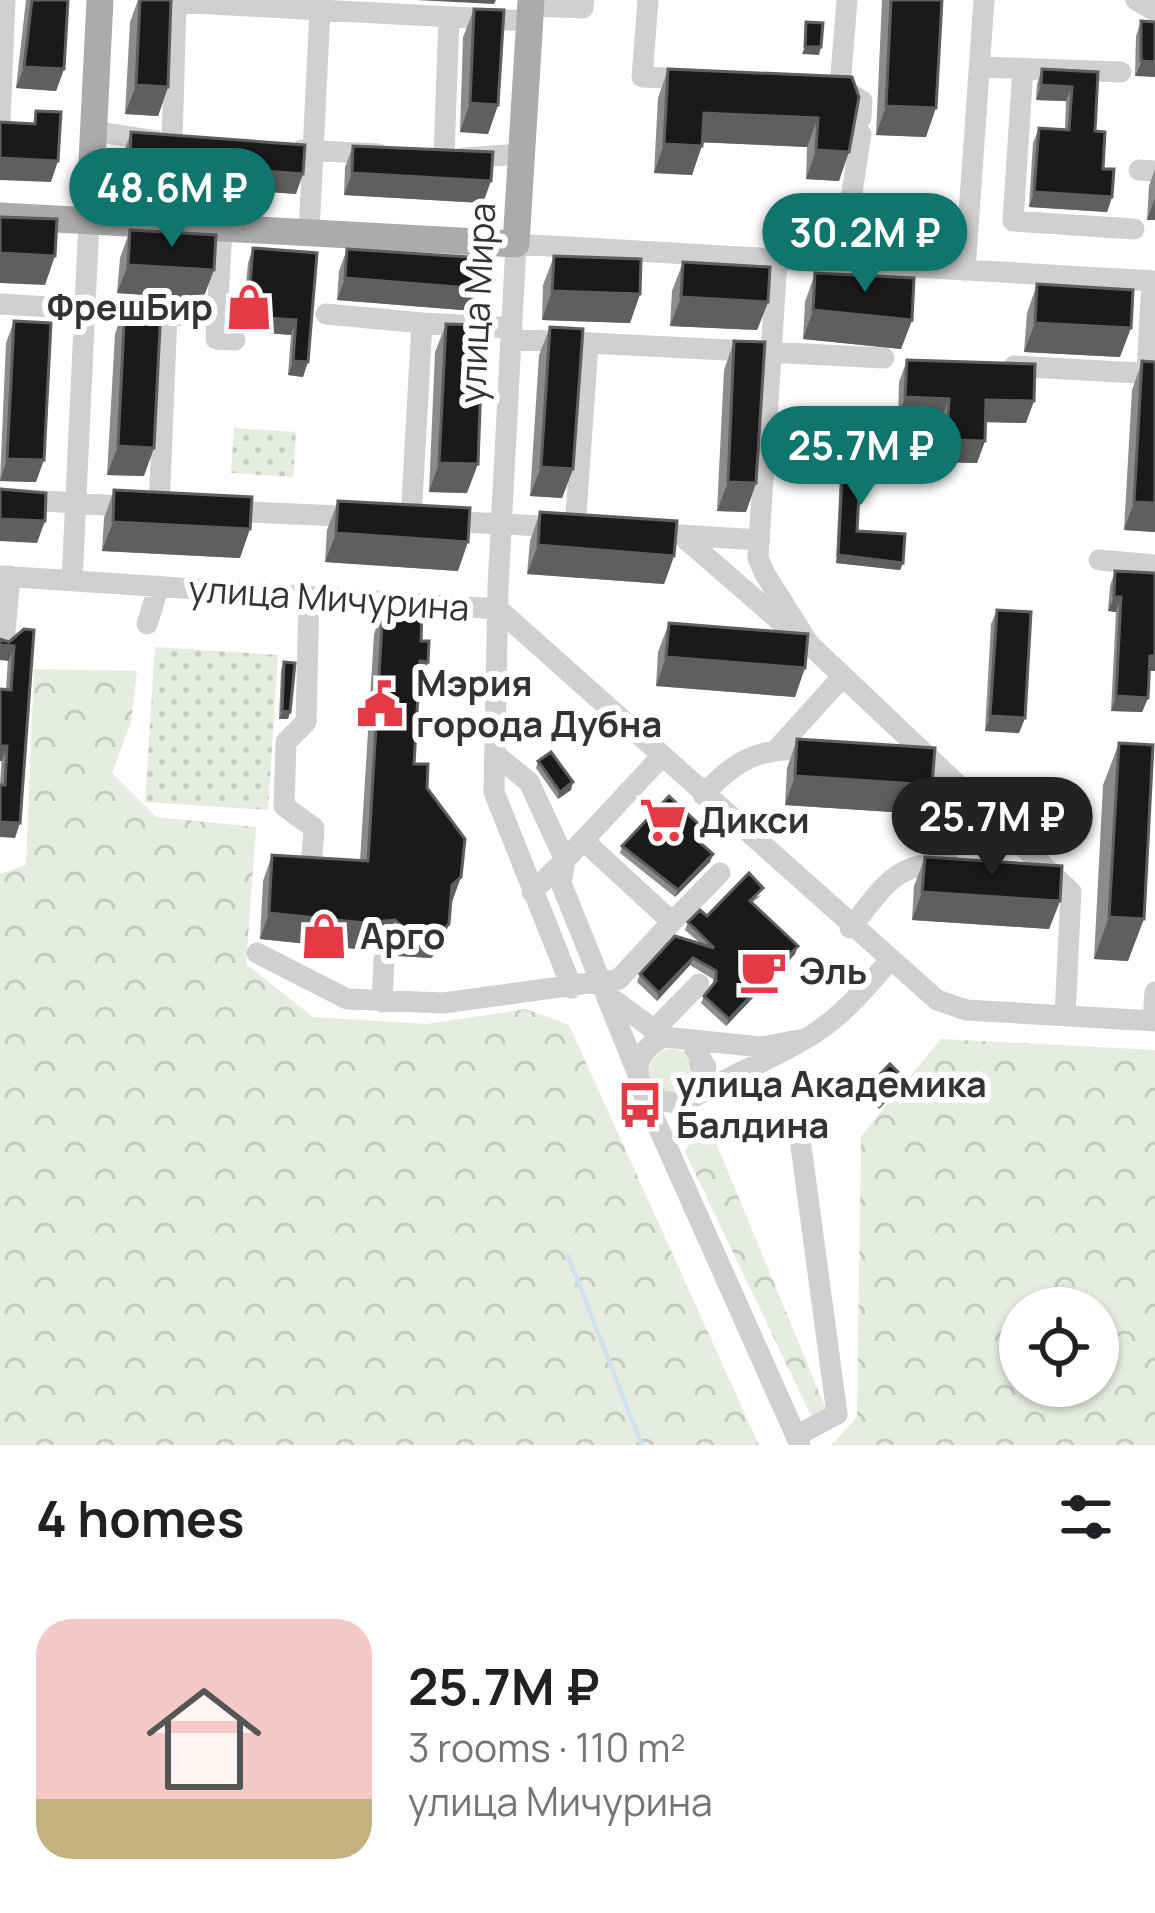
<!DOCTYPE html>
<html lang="en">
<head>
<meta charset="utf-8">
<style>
	:root { --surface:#fff; --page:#f6f6f6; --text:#202124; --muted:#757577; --line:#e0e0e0; --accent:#0f766e }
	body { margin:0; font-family:Manrope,sans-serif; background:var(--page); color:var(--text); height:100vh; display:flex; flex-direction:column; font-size:45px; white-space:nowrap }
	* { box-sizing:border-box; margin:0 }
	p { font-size:39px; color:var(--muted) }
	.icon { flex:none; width:66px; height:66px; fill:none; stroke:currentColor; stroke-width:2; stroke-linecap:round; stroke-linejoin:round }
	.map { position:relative; height:1445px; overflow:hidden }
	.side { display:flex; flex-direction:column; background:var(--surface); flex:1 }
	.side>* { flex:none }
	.fabs { position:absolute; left:999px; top:1287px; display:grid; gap:24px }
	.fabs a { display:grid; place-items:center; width:120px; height:120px; border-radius:50%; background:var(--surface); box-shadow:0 3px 9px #0004; font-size:60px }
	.price { position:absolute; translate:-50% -102px; padding:0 27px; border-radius:42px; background:var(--accent); color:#fff; font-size:39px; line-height:78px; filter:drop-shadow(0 3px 6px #0008) }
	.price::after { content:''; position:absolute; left:50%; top:72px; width:36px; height:27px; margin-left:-18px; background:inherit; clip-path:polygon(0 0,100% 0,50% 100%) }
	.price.current { background:#222; color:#fff }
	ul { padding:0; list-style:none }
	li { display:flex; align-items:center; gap:36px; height:300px; padding:0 36px }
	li+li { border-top:3px solid var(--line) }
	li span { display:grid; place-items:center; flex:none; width:336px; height:240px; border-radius:36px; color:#555 }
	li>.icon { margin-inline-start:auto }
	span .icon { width:144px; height:144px; fill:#fffc; stroke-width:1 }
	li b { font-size:51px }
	h2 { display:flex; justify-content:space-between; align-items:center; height:144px; padding:0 36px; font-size:51px }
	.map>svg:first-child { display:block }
	.grass { fill:url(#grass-tufts) }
	.forest { fill:url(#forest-crowns); fill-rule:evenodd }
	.park { fill:url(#park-dots) }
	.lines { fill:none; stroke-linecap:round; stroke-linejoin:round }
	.stream { stroke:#cfe2ee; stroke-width:4.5 }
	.minor { stroke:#d0d0d0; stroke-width:21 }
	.major { stroke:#ababab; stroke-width:27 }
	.wall { fill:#8c8c8c }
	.shaded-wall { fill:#5f5f5f }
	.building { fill:#1a1a1a; stroke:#5f5f5f; stroke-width:3 }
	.labels { text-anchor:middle; stroke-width:12; stroke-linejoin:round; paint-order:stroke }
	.street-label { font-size:36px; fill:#333; stroke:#fff }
	.poi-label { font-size:36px; font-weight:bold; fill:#333; stroke:#fff; text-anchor:start }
</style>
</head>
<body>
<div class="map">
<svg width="1155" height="1445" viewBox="0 0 1155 1445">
	<defs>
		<pattern id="grass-tufts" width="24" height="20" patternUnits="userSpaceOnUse" patternTransform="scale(3)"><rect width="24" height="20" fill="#e6ecdf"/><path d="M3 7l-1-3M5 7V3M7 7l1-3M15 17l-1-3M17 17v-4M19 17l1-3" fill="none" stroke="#c6cbc0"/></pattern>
		<pattern id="forest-crowns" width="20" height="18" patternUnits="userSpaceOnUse" patternTransform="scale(3)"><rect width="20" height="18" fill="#e6ecdf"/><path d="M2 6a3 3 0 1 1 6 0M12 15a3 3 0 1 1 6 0" fill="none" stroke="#c6cbc0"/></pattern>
		<pattern id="park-dots" width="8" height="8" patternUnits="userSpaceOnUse" patternTransform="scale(3)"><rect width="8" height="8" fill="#e6ecdf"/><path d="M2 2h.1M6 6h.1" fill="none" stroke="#c6cbc0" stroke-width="1.8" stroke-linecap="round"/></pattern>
	</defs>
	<rect width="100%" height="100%" fill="#fff"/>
	<path class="grass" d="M649 1072a23 23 0 1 1 46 0a23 23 0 1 1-46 0Z"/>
	<path class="forest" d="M34,669l103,2 -6,51 -19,51 44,44 100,10 -10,137 67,53 114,7 99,-15 43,16 190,420h-759v-571l26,-9z
		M941,1039l214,11v395h-323l25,-28 4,-281zM1020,1308h78v78h-78z
		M705,1116l121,293 -12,13 -129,-270z"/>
	<path class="park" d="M234,428l62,4 -3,45 -62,-4z
		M155,647l123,8 -10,155 -123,-8z"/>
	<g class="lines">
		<path class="stream" d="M568,1256l74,189"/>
		<path class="minor" d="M648,0l-6,77 51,2
			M1136,0l19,11
			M530,6l53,2 1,-8
			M981,67l140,5
			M1023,68l-10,153 121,8
			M826,86l14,1 7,-87
			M840,87l22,14 -1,17
			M0,120l5,-120
			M93,131l64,10
			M172,142l4,-140 144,8
			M302,150l77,4
			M444,157l5,-140
			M464,158l57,-4
			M1139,170l16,1
			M222,228l-6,111 19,1
			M309,233l11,-223 209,11
			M777,260l-19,298 7,16 44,70 262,248 -6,124
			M841,264l20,-130
			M965,271l19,-271
			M0,304l167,10 -8,194
			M167,314l50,3
			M326,314l96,9
			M511,339l373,19
			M1014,366l141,8
			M1147,374l5,-93
			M0,498l134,9
			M225,511l137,6
			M399,519h12l11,-196 90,5
			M443,521l119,6
			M575,528l13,-183
			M647,533l113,7
			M681,535l113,98
			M1099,560l56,5
			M0,576l498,33 439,391 29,10 189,11
			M72,581l17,-360
			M309,596l-3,126 -20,20 -2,64 30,22 -2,28
			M147,624l12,-38
			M4,642l6,-66
			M778,748l65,-72
			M497,756l32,26 36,78 -33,32
			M703,795c40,-43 61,-47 119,-45
			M672,922l48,-49
			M850,928c33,-39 44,-67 99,-65
			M257,953l90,46 96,4 176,-24 53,-57 -89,-82
			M572,988l-78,-196 4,-205 18,-343 639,37
			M611,998l53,39
			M382,1002l2,-42
			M1153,1021l2,-29
			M653,1031l46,-47
			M804,1039l-43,8 -97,-10c-29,14 -34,38 -13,62l31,5c42,-27 91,-44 133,-71 29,-19 52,-46 74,-72
			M690,1041l16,26 -10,28
			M637,1072l-76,-189 4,-23 96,-103
			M643,1093l157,352
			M796,1436l41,-22 -36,-268"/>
		<path class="major" d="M0,216l516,28 15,-244
			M89,221l11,-221"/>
	</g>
	<path class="wall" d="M26,0h42l-4,69 -8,22 -40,-3z
		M138,0h33l-3,87 -10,29 -33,-2 5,-92z
		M882,0h60l-16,137 -50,-2z
		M474,9l24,96 -10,29 -28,-2 3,-95z
		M1141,21l14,1 -20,54 1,-40z
		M668,69l184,8 -13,104 -33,-2 1,-32 -105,-5 -10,33 -38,-2 4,-75z
		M1042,69l56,3 -3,59 17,66 -5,15 -78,-5 4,-64 6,-15 26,1 1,-28 -30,-1 1,-16z
		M131,132l165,62 -174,-13 2,-29z
		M353,146l130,57 -139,-8 1,-28z
		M1155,169v51h-8l2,-34z
		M130,230l73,69 -86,-6 3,-35z
		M253,248l64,5 -14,124 -15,-2 3,-40 -44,-4 -11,-6 1,-16 5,-15 3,1 3,-32z
		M347,249l135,40 -8,22 -137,-11 2,-29z
		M554,256l86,38 -10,29 -88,-3 1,-35z
		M683,262l85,40 -11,28 -87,-4 2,-35z
		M815,273l97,47 -11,29 -98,-10 2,-37z
		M1037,284l83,73 -96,-5 3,-39z
		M125,305l19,171 -37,-1 8,-141z
		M14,321l22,161 -36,-1 6,-138z
		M446,324l21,169 -38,-1 6,-140z
		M550,327l23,142 -11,29 -32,-2 9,-141z
		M734,341l22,142 -10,29 -29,-1 7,-141z
		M907,360l119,63 -40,-1 -1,19 -8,22 -37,-1 1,-42 -43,-1 1,-37z
		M1142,361l13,1v170l-31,-2 8,-140z
		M845,419l12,112 46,32 -3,7 -64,-7 6,-137z
		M114,490l126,68 -138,-7 2,-33z
		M338,501l120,70 -133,-9 2,-32z
		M540,512l134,44 -10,28 -137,-10 3,-33z
		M1115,571l33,127 -6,14 -31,-1 5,-99 -8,-1 2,-25z
		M383,608l35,79 -4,77 13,24 25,114 -13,48 -8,8 -33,-2 -12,-11 -30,4 -96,-10 3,-58 9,-26 88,6 14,-227z
		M997,610l28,108 -6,15 -34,-2 6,-107z
		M669,623l126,74 -139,-11 2,-34z
		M24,629l-9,209 -15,-53 9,-143z
		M284,662l6,50 -2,7h-9l2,-49z
		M797,739l135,46 -10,29 -137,-9 2,-37z
		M1119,743l9,218 -34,-2 9,-174z
		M538,761l33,29 -13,9 -22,-31z
		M703,838l-4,4 14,12 -3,8 -35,35 -55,-44 2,-7z
		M925,857l135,44 -11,28 -137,-9 2,-34z
		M761,895l-9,8 43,51 -69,72 -25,-23 3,-7 9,-11v-6l-23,-14 -33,36 -20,-19 3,-8 60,-31 -15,-13 3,-8z
		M902,1085l-23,24 -14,-14 2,-7z"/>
	<path class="shaded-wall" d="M416,0h80l-2,4z
		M805,47h16l-2,8 -17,-1z
		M1141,61l14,1v15l-20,-1z
		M24,67l40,2 -8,22 -40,-3z
		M136,85l32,2 -10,29 -33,-2z
		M1041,85l31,2 -6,14 -30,-1z
		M470,103l28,2 -10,29 -28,-2z
		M886,106l50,2 -10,29 -50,-2z
		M704,113l114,5 -11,29 -114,-5z
		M664,144l38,2 -10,29 -38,-2z
		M816,150l33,2 -10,29 -33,-2z
		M0,158l58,3 -7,21 -51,-2z
		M130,161l173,13 -7,20 -174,-13z
		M352,173l139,8 -8,22 -139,-8z
		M1034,192l78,5 -5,15 -78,-5z
		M1155,198v22h-8z
		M0,253l55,3 -10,29 -45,-2z
		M128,265l86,5 -11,29 -86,-6z
		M345,278l137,11 -8,22 -137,-11z
		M552,291l88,3 -10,29 -88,-3z
		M681,297l87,5 -11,28 -87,-4z
		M813,310l99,10 -11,29 -98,-10z
		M252,317l44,3 -5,15 -44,-4z
		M1035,323l96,5 -11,29 -96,-5z
		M293,361l15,1 -5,15 -15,-2z
		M905,397l44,2 -8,21 -43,-1z
		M986,400l48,1 -8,22 -48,-1z
		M947,440l38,1 -8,22 -37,-1z
		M118,446l36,2 -10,28 -37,-1z
		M7,459l37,1 -8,22 -36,-1z
		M439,463l39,1 -11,29 -38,-1z
		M541,467l32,2 -11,29 -32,-2z
		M728,482l28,1 -10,29 -29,-1z
		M1134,502l21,1v29l-31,-2z
		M0,519l45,2 -8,22 -37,-2z
		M113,522l137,7 -10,29 -138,-7z
		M336,533l132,9 -10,29 -133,-9z
		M538,545l136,11 -10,28 -137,-10z
		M838,555l65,8 -3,7 -64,-7z
		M1114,597h7l-5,15 -8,-1z
		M0,645l14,1 -5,15 -9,-1z
		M1150,656h5v15h-10z
		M666,657l139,11 -10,29 -139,-11z
		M420,661l8,1 -9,25z
		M1116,696l32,2 -6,14 -31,-1z
		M282,711l8,1 -2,7h-9z
		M990,716l35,2 -6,15 -34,-2z
		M0,746h7l-5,15h-2z
		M795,776l137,9 -10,29 -137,-9z
		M573,782l-2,8 -13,9 2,-7z
		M0,822l20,1 -5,15 -15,-1z
		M713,854l-3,8 -35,35 3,-7z
		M461,877l-9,25 -9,8 9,-25z
		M922,892l138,9 -11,28 -137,-9z
		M269,913l126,7 -9,25 -30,4 -96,-10z
		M1109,917l35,2 -16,42 -34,-2z
		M449,924l-10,26 -8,8 -33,-2 9,-25z
		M798,946l-3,8 -69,72 3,-7z
		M693,958l-3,7 -33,36 2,-8z
		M904,1078l-2,7 -23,24 2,-8z"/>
	<path class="building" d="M32,0h36l-4,69 -40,-2z
		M140,0h31l-3,87 -32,-2z
		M891,0h51l-6,108 -50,-2z
		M474,9l30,1 -6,95 -28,-2z
		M1141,21l14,1v40l-14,-1z
		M806,22l17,1 -2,24h-16z
		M668,69l184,8 7,20 -10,55 -33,-2 2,-32 -114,-5 -2,33 -38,-2z
		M1042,69l56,3 -3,59 10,1 -2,37h11l-2,28 -78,-5 5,-64 30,2 3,-43 -31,-2z
		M36,111l25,1 -3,49 -58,-3v-36l35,2z
		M131,132l174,13 -2,29 -173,-13z
		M353,146l140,6 -2,29 -139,-8z
		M0,217l57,2 -2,37 -55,-3z
		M130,230l86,5 -2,35 -86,-5z
		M253,248l64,5 -9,109 -15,-1 3,-41 -44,-3 -11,-7 1,-16 7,1z
		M347,249l137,9 -2,31 -137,-11z
		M554,256l87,3 -1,35 -88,-3z
		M683,262l87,5 -2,35 -87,-5z
		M815,273l99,5 -2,42 -99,-10z
		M1037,284l96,6 -2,38 -96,-5z
		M125,305l36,2 -7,141 -36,-2z
		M14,321l37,2 -7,137 -37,-1z
		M446,324l37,1 -5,139 -39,-1z
		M550,327l33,2 -10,140 -32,-2z
		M734,341l31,1 -9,141 -28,-1z
		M907,360l128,4 -1,37 -48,-1 -1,41 -38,-1 2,-41 -44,-2z
		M1142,361l13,1v141l-21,-1z
		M845,419l18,1 -6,111 48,3 -2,29 -65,-8z
		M0,489l46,4 -1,28 -45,-2z
		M114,490l138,7 -2,32 -137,-7z
		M338,501l132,7 -2,34 -132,-9z
		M540,512l137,9 -3,35 -136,-11z
		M1115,571l40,2v83h-5l-2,42 -32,-2 5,-99h-7z
		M383,608l39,3 -1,30h8l-1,21 -8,-1 -6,103h14l-1,24 38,51 -4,38 -9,8 -3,39 -9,8 -33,-1 -12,-11 -30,3 -96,-10 3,-58 96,6z
		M997,610l34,2 -6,106 -35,-2z
		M669,623l139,11 -3,34 -139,-11z
		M24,629l10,1 -14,193 -20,-1v-37h5l2,-39h-7v-57l11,1 3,-44 -14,-1v-6l9,3z
		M284,662l11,1 -5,49 -8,-1z
		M797,739l138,9 -3,37 -137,-9z
		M1119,743l34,2 -9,174 -35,-2z
		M551,752l22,30 -13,10 -22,-31z
		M669,796l37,35 -9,9 16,14 -35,36 -56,-44z
		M925,857l137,9 -2,35 -138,-9z
		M749,873l14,15 -13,13 48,45 -69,73 -25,-23 12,-15v-10l-23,-13 -34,35 -19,-19 35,-38 39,12 -26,-26 12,-12 7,6z
		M890,1064l14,14 -23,23 -14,-13z"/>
	<defs>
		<symbol id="shop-bare" viewBox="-9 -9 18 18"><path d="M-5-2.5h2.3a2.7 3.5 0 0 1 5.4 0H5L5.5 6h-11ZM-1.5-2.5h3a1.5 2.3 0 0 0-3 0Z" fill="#e63946" stroke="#fff" stroke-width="2.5" paint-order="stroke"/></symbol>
		<symbol id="civic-bare" viewBox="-9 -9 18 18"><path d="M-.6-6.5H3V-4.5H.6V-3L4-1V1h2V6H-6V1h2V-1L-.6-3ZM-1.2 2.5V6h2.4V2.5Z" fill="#e63946" stroke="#fff" stroke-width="2.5" paint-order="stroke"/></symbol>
		<symbol id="supermarket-bare" viewBox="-9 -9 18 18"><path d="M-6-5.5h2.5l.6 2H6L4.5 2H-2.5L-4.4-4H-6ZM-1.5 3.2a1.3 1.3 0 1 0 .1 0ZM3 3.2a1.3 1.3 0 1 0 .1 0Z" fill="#e63946" stroke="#fff" stroke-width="2.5" paint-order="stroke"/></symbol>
		<symbol id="cafe-bare" viewBox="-9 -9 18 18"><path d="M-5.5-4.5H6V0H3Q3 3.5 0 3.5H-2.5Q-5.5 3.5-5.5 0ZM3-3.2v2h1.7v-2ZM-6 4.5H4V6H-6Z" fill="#e63946" stroke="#fff" stroke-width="2.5" paint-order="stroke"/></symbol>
		<symbol id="bus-bare" viewBox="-9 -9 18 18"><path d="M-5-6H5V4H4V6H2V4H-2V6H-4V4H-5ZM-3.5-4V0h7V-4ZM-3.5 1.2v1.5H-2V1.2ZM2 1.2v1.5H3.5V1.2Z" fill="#e63946" stroke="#fff" stroke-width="2.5" paint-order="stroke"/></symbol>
	</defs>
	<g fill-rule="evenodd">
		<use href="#shop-bare" x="216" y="274" width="66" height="66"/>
		<use href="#civic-bare" x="347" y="671" width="66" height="66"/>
		<use href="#supermarket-bare" x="630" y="787" width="66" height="66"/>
		<use href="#shop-bare" x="291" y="903" width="66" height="66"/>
		<use href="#cafe-bare" x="730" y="938" width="66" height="66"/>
		<use href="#bus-bare" x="607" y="1072" width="66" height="66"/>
	</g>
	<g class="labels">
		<g class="street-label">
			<text transform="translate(477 303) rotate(-87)" y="13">улица Мира</text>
			<text transform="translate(329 598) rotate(4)" y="13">улица Мичурина</text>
		</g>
		<g class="poi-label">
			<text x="213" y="320" text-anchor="end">ФрешБир</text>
			<text x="416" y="696">Мэрия<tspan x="416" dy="41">города Дубна</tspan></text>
			<text x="699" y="833">Дикси</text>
			<text x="360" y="949">Арго</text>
			<text x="799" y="984">Эль</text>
			<text x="676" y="1097">улица Академика<tspan x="676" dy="41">Балдина</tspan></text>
		</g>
	</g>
</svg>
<div class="fabs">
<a><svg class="icon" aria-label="locate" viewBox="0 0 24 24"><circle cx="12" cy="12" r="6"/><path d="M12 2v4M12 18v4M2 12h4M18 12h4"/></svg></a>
</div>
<b class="price" style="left:172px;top:250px">48.6M ₽</b>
<b class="price" style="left:865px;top:295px">30.2M ₽</b>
<b class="price" style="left:861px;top:508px">25.7M ₽</b>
<b class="price current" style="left:992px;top:879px">25.7M ₽</b>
</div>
<section class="side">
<h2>4 homes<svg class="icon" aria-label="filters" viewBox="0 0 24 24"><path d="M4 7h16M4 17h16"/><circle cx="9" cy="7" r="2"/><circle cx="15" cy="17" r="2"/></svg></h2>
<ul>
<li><span style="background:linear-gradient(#f6c9c9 75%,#c2b280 0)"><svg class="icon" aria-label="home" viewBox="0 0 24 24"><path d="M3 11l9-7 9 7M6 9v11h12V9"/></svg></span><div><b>25.7M ₽</b><p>3 rooms · 110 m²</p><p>улица Мичурина</p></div></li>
</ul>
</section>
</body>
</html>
